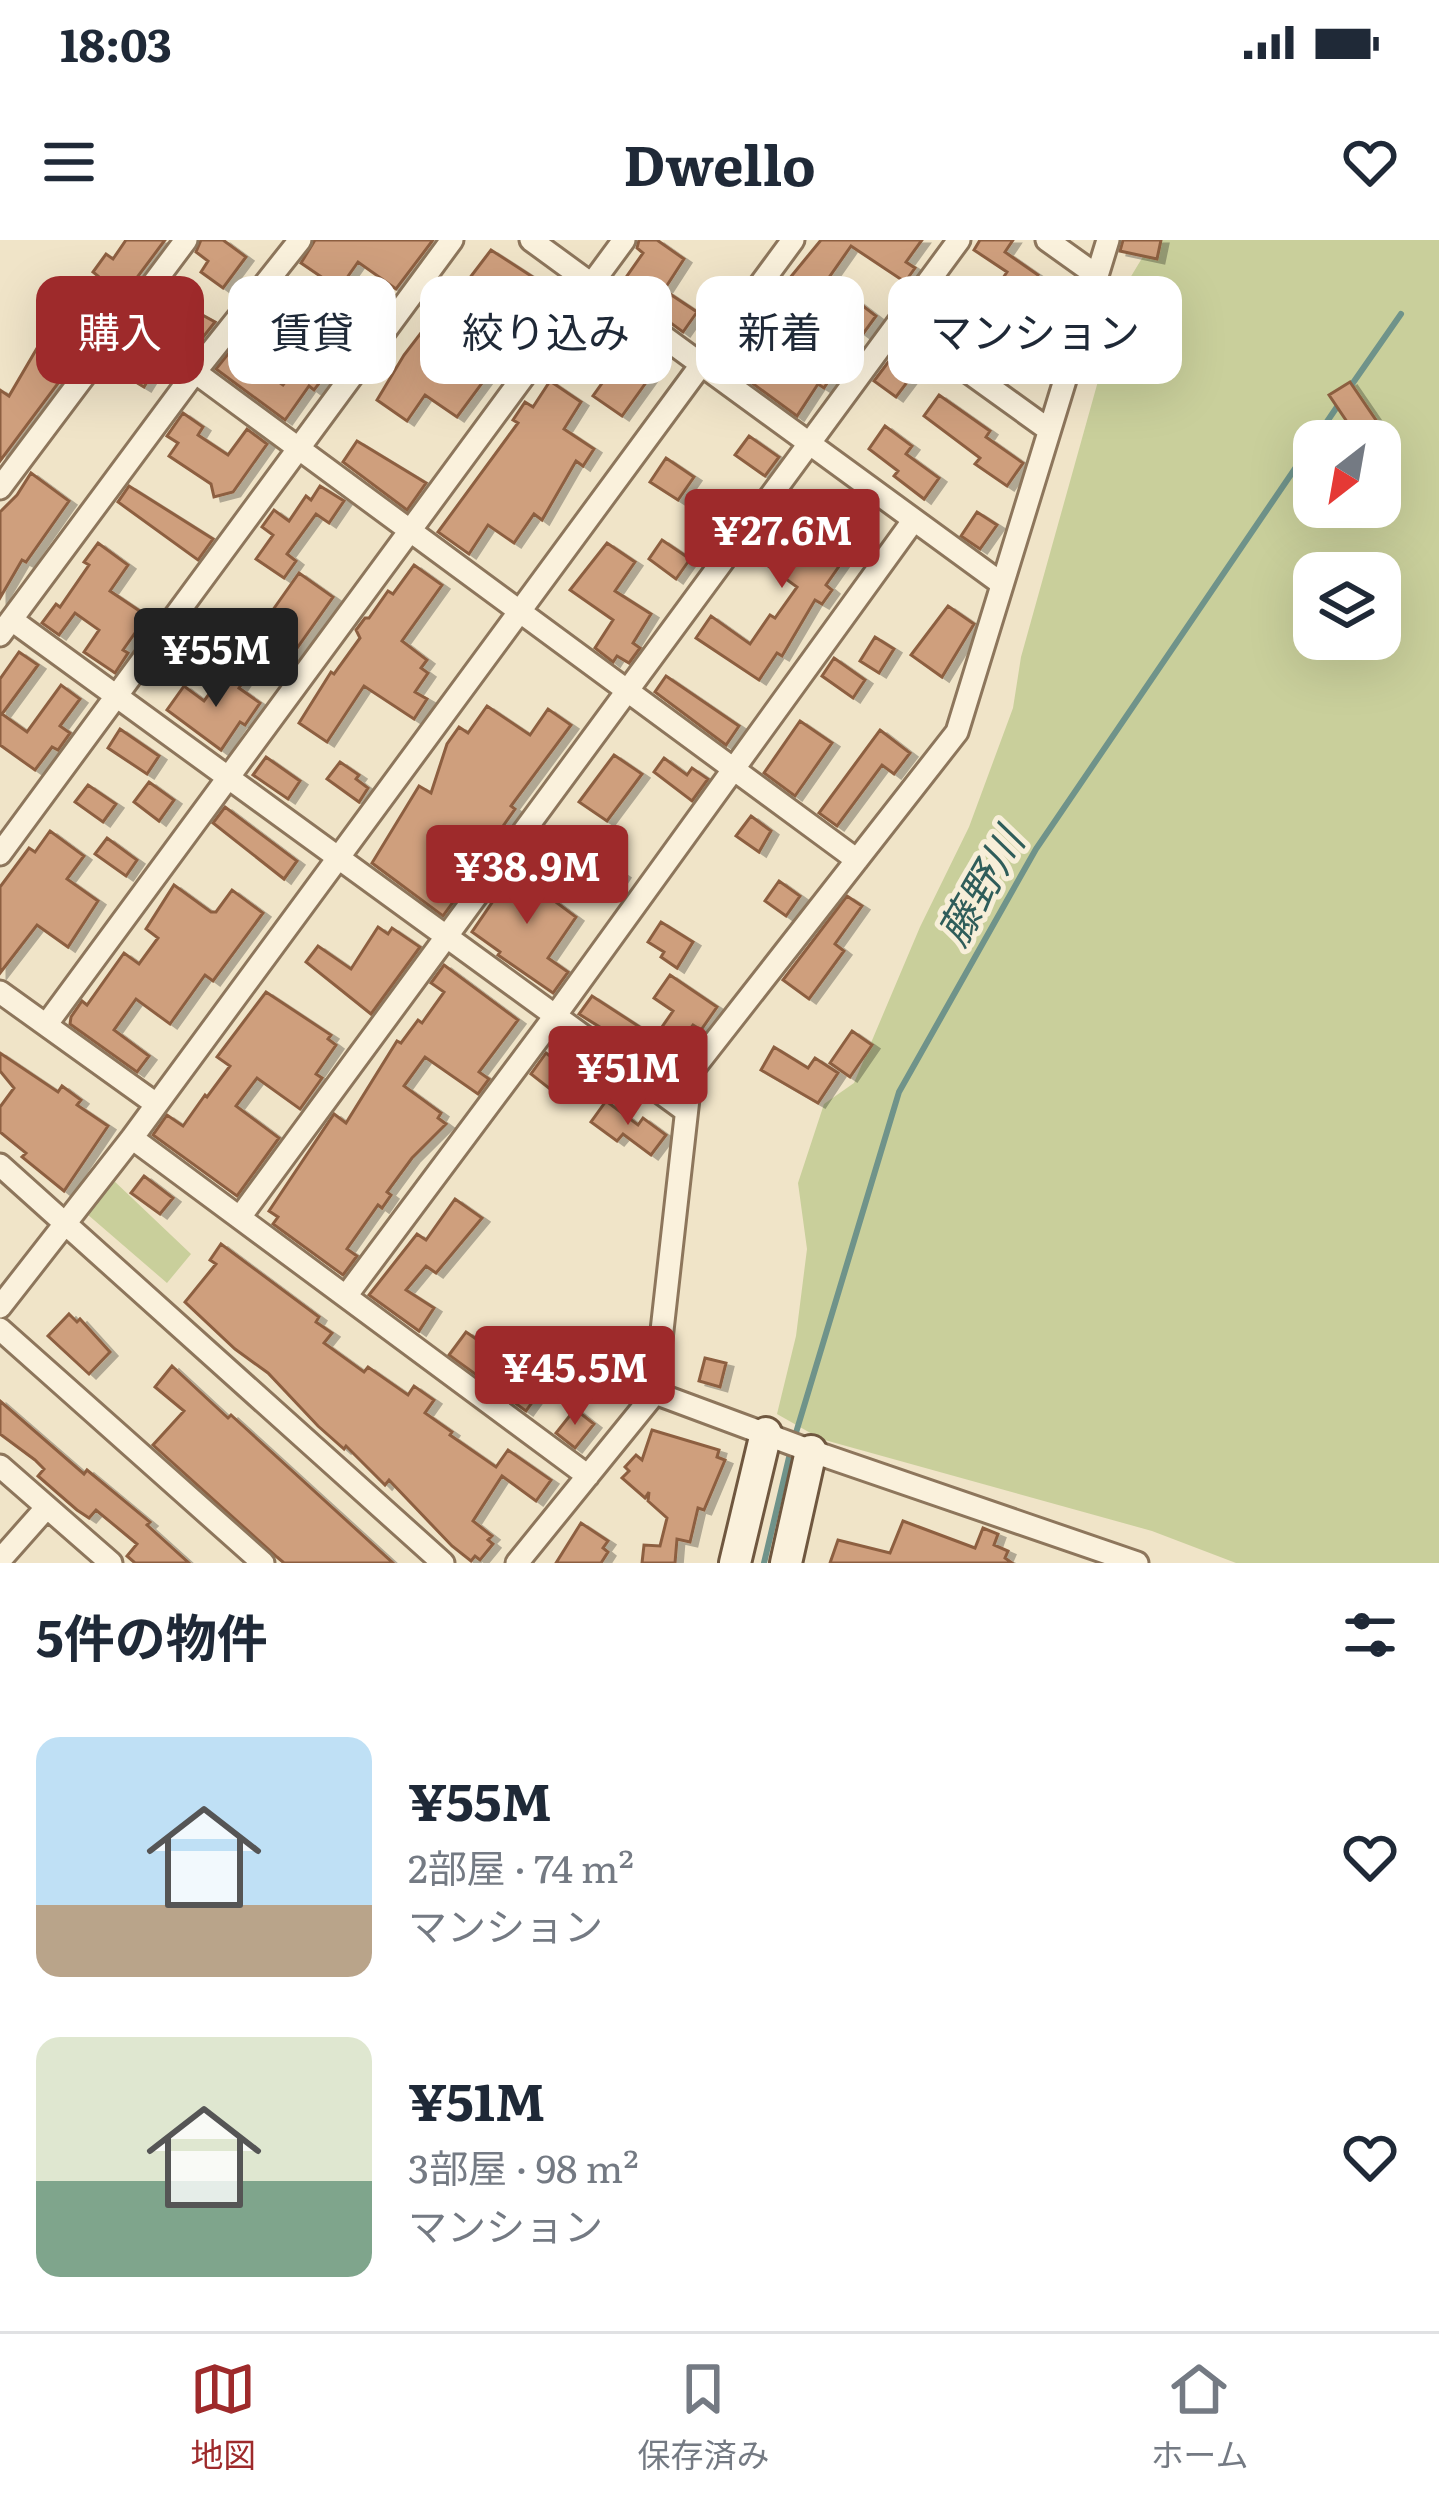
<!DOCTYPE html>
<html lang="ja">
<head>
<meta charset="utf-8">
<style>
	:root { --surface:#fff; --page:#f6f6f7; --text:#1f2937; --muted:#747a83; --line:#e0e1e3; --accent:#9e2a2b }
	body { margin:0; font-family:Literata,"Noto Sans JP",serif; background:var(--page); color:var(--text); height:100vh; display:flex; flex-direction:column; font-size:45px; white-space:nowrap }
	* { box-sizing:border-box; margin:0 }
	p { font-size:39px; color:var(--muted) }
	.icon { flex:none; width:66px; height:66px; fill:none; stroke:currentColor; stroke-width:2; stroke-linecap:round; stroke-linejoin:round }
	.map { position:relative; height:1323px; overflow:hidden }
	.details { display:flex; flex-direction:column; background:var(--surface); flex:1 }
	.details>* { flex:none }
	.banner { position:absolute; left:36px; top:36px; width:1368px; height:108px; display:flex; gap:24px }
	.needle { width:78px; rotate:211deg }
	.fabs { position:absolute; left:1293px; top:180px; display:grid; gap:24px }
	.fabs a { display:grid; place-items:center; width:108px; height:108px; border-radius:24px; background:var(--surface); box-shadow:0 12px 48px #0002; font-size:60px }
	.price { position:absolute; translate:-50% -102px; padding:0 27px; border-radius:12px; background:var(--accent); color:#fff; font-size:39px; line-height:78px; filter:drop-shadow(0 3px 6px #0008) }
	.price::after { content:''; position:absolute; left:50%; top:72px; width:36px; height:27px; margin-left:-18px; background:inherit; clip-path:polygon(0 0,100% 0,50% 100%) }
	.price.active { background:#222; color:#fff }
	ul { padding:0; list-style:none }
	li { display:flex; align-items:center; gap:36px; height:300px; padding:0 36px }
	li span { display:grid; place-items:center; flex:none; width:336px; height:240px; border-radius:24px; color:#555 }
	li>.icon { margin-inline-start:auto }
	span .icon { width:144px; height:144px; fill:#fffc; stroke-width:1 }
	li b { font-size:51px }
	h2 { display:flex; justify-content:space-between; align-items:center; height:144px; padding:0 36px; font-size:51px }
	.chip { padding:0 42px; border-radius:24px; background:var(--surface); box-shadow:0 12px 48px #0002; font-size:42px; line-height:108px }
	.chip.active { background:var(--accent); color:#fff }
	.status { display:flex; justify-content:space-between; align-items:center; height:84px; padding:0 60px; background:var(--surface); direction:ltr }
	.status svg { height:33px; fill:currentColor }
	header { display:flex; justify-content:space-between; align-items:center; height:156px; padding:0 36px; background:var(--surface); font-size:54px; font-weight:700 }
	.menu { display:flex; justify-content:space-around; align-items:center; height:168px; border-top:3px solid var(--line); background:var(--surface); font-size:33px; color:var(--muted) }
	.menu a { display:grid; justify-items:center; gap:6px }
	.menu .active { color:var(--accent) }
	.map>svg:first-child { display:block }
	.green { fill:#c9cf9b; fill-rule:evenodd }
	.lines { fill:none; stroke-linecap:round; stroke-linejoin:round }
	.stream { stroke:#6f938a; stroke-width:6 }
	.building { fill:#cf9f7d; stroke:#8d5f41; stroke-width:3; filter:url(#shadow) }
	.street-casing { stroke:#8d765c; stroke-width:27 }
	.secondary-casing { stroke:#6f573f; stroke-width:36 }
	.street { stroke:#faf1dc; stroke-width:21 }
	.secondary { stroke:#faf1dc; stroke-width:30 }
	.labels { text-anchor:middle; stroke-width:10; stroke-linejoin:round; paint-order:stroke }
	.water-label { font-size:42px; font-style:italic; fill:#2f5d5a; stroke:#f7eed8 }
</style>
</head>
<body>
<div class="status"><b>18:03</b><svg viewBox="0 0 49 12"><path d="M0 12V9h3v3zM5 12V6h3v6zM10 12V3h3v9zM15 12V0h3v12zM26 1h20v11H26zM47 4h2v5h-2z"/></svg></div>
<header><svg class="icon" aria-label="menu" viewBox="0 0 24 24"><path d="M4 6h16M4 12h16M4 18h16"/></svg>Dwello<svg class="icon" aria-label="heart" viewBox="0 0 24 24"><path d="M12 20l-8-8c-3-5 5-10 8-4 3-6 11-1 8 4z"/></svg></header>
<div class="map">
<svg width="1439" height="1323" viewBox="0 0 1439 1323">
	<defs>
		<filter id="shadow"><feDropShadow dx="7" dy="4" stdDeviation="0" flood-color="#0004"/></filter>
	</defs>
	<rect width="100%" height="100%" fill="#f0e4c8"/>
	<path class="green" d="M1153,0h286v1323h-203l-84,-32 -331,-92 -44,-25 19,-78 11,-87 -9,-66 26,-79 30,-21 66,-156 49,-100 44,-119 8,-51 103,-369zM1314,201h66v66h-66zM1314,333h66v66h-66z
		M112,939l79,75 -24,29 -80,-69z"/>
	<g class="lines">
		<path class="stream" d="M1348,150l53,-76
			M795,1196l104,-344 137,-243 305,-448
			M764,1323l27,-114"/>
	</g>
	<path class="building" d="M126,0h39l-165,221v-71l9,6 34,-58 5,4 20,-30 5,3 25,-39 -5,-4 13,-18 7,5z
		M201,0h22l23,17 -23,31 -22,-16 7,-11 -12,-9z
		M315,0h118l-37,49 -38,-27 -19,27 -38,-26z
		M639,0h18l27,19 -20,31 33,22 -14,20 -63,-46 23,-33 -6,-5z
		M821,0h101l-16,22 9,6 -10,14 -54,-36 -23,33 48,37 -13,18 -74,-55z
		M980,0h33l-8,12 33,23 -15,22 -22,-16 6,-9 -33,-22z
		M1123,0h38l-4,19 -37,-8z
		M491,10l71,46 -13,19 -44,-30 -19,26 -27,-19z
		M1037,50l25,16 -15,33 -23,-15 4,-6 -7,-4z
		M164,54l51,28 -15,19 -46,-29z
		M339,59l25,18 -41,52 5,3 -14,18 -5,-4 -24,34 -69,-51 39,-49 21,14 -22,31 29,20 26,-35 -11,-8 15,-21 7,5z
		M930,65l24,17 -10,14 -24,-17z
		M587,76l68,54 -33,46 -29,-20 22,-31 -43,-29z
		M767,84l70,44 -13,20 -6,-4 -21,32 -60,-44z
		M427,85l39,27 17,-26 28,18 -54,73 -32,-22 -18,26 -30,-21 27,-45z
		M127,104l32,19 -15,24 -33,-20z
		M892,117l22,16 -18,24 -22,-16z
		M550,141l31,21 -17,27 30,20 -11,17 -7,-5 -34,59 -8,-6 -20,29 -26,-18 -19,29 -31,-22 80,-109 -5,-3 12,-18 8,5z
		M1350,142l32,47 -17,12h-5l-31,-46z
		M939,155l51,36 -4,6 37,26 -16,23 -32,-22 5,-6 -56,-42z
		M183,173l20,14 -5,8 30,20 19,-26 20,15 -34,48 -19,5 -3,-13 -42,-28 9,-13 -11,-7z
		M885,186l27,20 -6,8 33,24 -15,21 -30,-23 4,-5 -29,-22z
		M749,196l30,21 -14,19 -30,-21z
		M357,201l69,42 -19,27 -64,-48z
		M666,218l28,19 -16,23 -28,-18z
		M31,233l38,28 -43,61 -4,-2 -22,38v-86l17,-17z
		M129,246l84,53 -15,21 -80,-58z
		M320,246l24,15 -15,22 -13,-9 -29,40 9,7 -12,17 -28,-19 17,-24 -11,-8 12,-17 15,11 17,-25 5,4z
		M784,265l65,47 -23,33 6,5 -10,14 -7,-4 -33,56 -5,-3 -18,27 -63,-42 15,-22 39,28 20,-29 5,3 22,-31 -41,-30 3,-3 -4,-4z
		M977,272l20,13 -17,24 -19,-13z
		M662,300l28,19 -14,20 -27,-20z
		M98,303l30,22 -18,26 37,25 -24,34 5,3 -13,20 -31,-21 15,-22 -24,-17 -16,22 -17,-12 14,-19 4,3 29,-42 -5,-3z
		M607,303l28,19 -20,29 36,23 -18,29 7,5 -11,15 -12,-7 -4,6 -18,-14 18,-28 -43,-30z
		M414,325l28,20 -40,56 25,19 -6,8 7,5 -13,19 12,7 -13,20 -50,-33 -37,56 -28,-19 32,-51 3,2 26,-36 -4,-8 9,-12h4l19,-27 5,3z
		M299,333l34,24 -45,64 -35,-23z
		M948,366l26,18 -32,53 -31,-22z
		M206,380l31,21 -15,23 -31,-21z
		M875,397l19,12 -15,24 -19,-12z
		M19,412l19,13 -36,49 25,18 34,-47 19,14 -20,27 10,7 -12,17 -6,-3 -17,23 -35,-25v-66z
		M834,418l31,22 -12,18 -31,-22z
		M226,431l17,11 -4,6 21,15 -15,22 -5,-3 -19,28 -54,-40 17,-24 20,15z
		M666,436l73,50 -13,19 -71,-53z
		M487,466l43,29 18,-26 23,16 -60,81 4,3 -21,30 3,3 -54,74 -71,-53 47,-77 12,7 16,-49 12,-17 9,6z
		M800,481l32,22 -37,53 -31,-23z
		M120,489l39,27 -12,18 -39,-26z
		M880,490l30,23 -16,21 -12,-9 -45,61 -18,-13z
		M614,515l28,19 -35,47 -28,-19z
		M266,517l34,24 -12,18 -35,-24z
		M664,518l23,17 5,-7 16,11 -16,22 -38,-29z
		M340,522l19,13 -3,4 12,9 -9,14 -32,-23z
		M149,542l25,18 -15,21 -25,-19z
		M88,545l28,19 -13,18 -28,-20z
		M225,567l72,54 -13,18 -71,-56z
		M751,576l20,15 -12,21 -23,-16z
		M50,591l34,25 -17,23 31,22 -30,46 -31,-22 -37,48v-86l29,-39 6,4z
		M107,598l30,22 -11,16 -31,-22z
		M579,604l44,30 -13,20 -44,-30z
		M519,623l28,20 -6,8 35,26 -28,41 20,14 -15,21 -55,-38 2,-3 -28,-20z
		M779,641l21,15 -14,20 -21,-15z
		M174,645l37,27h5l16,-22 31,23 -50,68 -8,-6 -35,49 -34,-25 -22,31 35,26 -12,16 -67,-48 1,-7 11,-16 5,4 37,-52 15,11 19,-26 -12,-9z
		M847,656l15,10 -27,38 9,7 -35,48 -26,-19z
		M661,682l32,20 -16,26 -16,-11 3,-5 -16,-10z
		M378,687l10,7 4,-6 28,19 -49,67 -65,-52 12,-16 33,23z
		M444,725l74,55 -39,52 10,7 -11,15 -53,-37 -21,29 37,27 -3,5 8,6 -34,34 -25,34 4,3 -9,13 -4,-3 -31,44 10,7 -14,19 -70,-51 5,-7 -9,-6 65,-97 12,9 51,-82 4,2 17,-23 4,3 22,-31 -13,-9z
		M670,735l47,32 -16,23 -8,-5 -34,47 -19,-14 3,-4 -64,-40 13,-18 63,41 18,-26 -19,-13z
		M266,752l65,43 -3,4 8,6 -20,29 6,4 -22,31 -43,-31 -21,28 43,32 -42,58 -84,-61 14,-20 16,11 22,-31 2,2 23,-31 -13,-9z
		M852,791l20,14 -22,32 -20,-14z
		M774,807l34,21 7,-10 23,15 -20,30 -57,-33z
		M0,813l58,39 4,-6 19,14 -4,5 31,21 -44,65 -42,-34 4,-4 -26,-21v-25l14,-19 -14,-17z
		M546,813l20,15 -16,21 -19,-15z
		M606,861l32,24 5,-7 23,17 -15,20 -28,-21 -6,7 -26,-19z
		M144,936l29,22 -13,16 -29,-21z
		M455,959l27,19 -46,55 -10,-7 -20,24 28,18 -15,23 -50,-36 48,-61 9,6z
		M221,1004l98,73 -3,5 16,11 -8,10 40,29 4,-5 40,28 6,-9 20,14 -9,13 27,19 -2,3 46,32 12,-17 43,30 -15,21 -34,-25 -29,45 19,15 -4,4 5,4 -13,16 -5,-4 -4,5 -19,-15 -63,-66 -4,5 -39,-39 -2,3 -26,-23 -50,-53 -33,-24 -50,-47 31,-38 -6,-4z
		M69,1074l8,8 3,-3 30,33 -21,22 -41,-38z
		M466,1092l22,15 -4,7 55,39 -13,18 -77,-56z
		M705,1118l21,5 -6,24 -21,-6z
		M172,1126l56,52 3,-3 162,148h-109l-7,-6 -124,-112 31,-34 -29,-24z
		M0,1161l84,73 3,-4 63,52 -3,3 42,38h-54l-8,-7 10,-12 -41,-34 -7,8 -12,-8 -39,-34 6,-7 -9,-9 -35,-26z
		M575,1169l19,15 -19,24 -19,-15z
		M652,1190l67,20 -2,7 8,3 -21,50 -6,-2 -8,34 -13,-3 -2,24h-33l2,-18 16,1 7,-28 -19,-17 1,-9 -4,6 -23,-20 7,-7 -4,-4 11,-12 6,5z
		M903,1281l72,27 8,-20 15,6 -4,11 14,6 -3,7 7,5h-182l8,-23 52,13z
		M581,1283l27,18 -5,7 5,4 -7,11h-45z"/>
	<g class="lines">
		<defs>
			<path id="street" d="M531,0l471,344
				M1047,0l49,35
				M899,82l150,108
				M195,132l662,488
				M0,248l186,-248
				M12,380l674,491
				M0,395l195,-263 105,-132
				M0,614l452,-614
				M0,752l156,112
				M46,785l578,-785
				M132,898l456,338
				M0,925l443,398
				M240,977l719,-977
				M346,1056l209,-280 358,-495
				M0,1067l132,-169 661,-898
				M0,1089l263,234
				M655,1153l156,58 326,112
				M0,1226l111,97
				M0,1320l47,-53
				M517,1323l138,-170 36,-321 266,-340 151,-492"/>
			<path id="secondary" d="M735,1323l31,-130
				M786,1323l25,-112"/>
		</defs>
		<use href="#street" class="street-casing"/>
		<use href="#secondary" class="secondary-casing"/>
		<use href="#street" class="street"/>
		<use href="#secondary" class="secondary"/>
	</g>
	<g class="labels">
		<g class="water-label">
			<text transform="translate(981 647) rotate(-60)" y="15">藤野川</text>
		</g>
	</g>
</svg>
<div class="fabs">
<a><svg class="needle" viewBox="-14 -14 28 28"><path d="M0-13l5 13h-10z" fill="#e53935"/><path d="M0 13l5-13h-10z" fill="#747a83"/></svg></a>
<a><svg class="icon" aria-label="layers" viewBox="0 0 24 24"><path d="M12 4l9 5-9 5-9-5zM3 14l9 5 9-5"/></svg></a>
</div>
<b class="price" style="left:782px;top:351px">¥27.6M</b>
<b class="price active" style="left:216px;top:470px">¥55M</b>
<b class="price" style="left:527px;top:687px">¥38.9M</b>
<b class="price" style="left:628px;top:888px">¥51M</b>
<b class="price" style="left:575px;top:1188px">¥45.5M</b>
<div class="banner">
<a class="chip active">購入</a>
<a class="chip">賃貸</a>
<a class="chip">絞り込み</a>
<a class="chip">新着</a>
<a class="chip">マンション</a>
</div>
</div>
<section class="details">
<h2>5件の物件<svg class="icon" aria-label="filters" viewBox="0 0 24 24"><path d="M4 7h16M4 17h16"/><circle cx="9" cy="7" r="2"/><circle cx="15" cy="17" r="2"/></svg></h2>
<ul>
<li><span style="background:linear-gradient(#bfe0f5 70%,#b9a48a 0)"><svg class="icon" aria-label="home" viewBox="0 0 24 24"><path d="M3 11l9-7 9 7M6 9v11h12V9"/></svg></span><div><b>¥55M</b><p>2部屋 · 74 m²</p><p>マンション</p></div><svg class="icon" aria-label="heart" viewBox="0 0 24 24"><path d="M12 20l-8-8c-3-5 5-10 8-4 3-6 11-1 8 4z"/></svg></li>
<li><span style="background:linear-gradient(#dfe7d0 60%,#7fa58c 0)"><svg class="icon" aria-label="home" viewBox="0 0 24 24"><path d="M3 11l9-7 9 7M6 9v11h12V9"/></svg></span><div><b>¥51M</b><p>3部屋 · 98 m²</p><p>マンション</p></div><svg class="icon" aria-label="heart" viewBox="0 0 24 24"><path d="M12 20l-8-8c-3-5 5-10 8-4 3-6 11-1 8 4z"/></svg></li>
</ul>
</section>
<nav class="menu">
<a class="active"><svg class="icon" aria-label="map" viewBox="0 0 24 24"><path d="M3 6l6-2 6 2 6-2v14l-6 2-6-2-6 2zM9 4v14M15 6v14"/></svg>地図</a>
<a><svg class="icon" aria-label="saved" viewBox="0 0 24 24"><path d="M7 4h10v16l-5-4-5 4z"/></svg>保存済み</a>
<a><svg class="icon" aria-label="home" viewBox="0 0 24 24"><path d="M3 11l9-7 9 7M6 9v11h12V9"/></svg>ホーム</a>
</nav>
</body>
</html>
